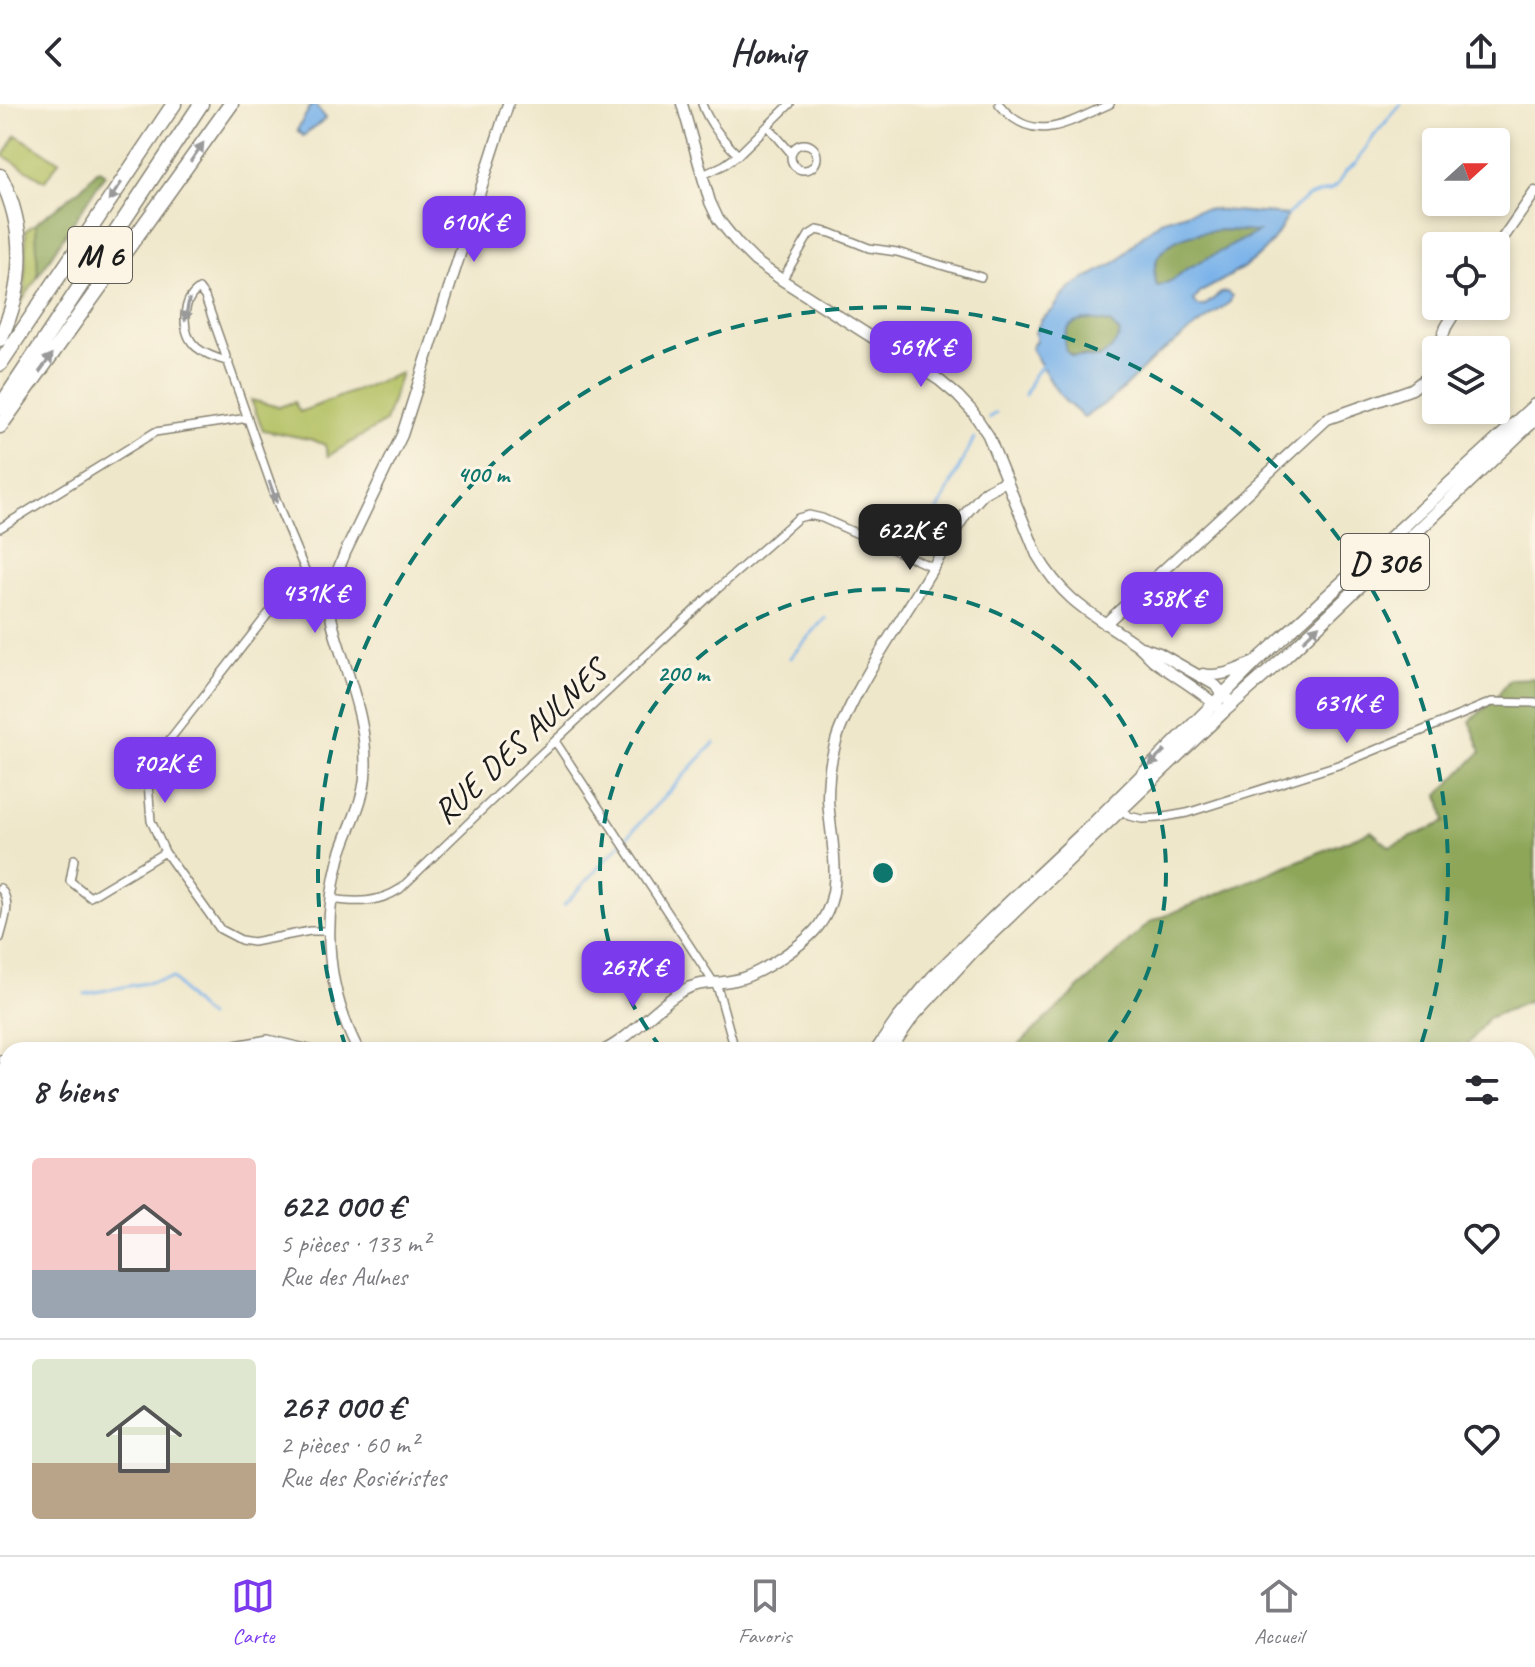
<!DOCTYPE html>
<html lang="fr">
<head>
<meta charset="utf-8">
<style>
	:root { --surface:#fff; --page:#f2f2f3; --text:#2b2b33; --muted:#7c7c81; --line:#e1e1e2; --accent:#7c3aed }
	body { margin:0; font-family:Caveat,sans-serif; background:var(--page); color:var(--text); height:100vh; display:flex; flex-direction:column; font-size:30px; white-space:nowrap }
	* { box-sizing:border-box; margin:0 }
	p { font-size:26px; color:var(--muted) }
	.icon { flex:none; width:44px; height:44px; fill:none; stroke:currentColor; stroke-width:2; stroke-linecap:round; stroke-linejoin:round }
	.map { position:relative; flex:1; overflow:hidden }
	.side { position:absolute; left:0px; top:938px; width:1536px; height:514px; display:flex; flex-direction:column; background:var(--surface); border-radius:24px 24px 0 0; box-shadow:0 4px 12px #0003 }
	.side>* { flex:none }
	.needle { width:52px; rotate:69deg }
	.tools { position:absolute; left:1422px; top:24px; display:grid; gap:16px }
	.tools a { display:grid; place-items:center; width:88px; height:88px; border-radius:8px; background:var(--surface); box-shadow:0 4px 12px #0003; font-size:40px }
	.price { position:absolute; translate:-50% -68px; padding:0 18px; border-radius:16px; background:var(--accent); color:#fff; font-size:26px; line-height:52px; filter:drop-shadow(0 2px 4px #0008) }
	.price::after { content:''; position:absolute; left:50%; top:48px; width:24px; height:18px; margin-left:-12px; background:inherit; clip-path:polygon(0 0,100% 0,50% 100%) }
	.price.current { background:#222; color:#fff }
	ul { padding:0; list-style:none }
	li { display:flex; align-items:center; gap:24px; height:200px; padding:0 32px }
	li+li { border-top:2px solid var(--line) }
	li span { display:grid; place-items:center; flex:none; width:224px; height:160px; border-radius:8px; color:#555 }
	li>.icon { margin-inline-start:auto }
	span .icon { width:96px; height:96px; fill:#fffc; stroke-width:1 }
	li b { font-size:34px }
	h2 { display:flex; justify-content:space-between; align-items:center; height:96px; padding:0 32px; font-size:34px }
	header { display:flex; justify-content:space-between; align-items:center; height:104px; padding:0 32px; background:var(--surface); font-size:36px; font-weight:700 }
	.tabs { display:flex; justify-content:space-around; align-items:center; height:112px; border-top:2px solid var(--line); background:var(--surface); font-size:22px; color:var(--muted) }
	.tabs a { display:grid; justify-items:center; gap:4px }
	.tabs .current { color:var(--accent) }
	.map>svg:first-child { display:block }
	.green { fill:#b2c062; stroke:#676e3f; stroke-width:2 }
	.forest { fill:#8da658; stroke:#54613a; stroke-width:2 }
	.water { fill:#7ab3ea; stroke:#4b6883; stroke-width:2; fill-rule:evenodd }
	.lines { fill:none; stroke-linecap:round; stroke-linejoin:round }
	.stream { stroke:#7ab3ea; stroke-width:3 }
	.street-casing { stroke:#868273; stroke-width:10 }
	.secondary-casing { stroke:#868273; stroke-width:13 }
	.primary-casing { stroke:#868273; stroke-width:15 }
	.highway-casing { stroke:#868273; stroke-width:17 }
	.street { stroke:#fff; stroke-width:7 }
	.secondary { stroke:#fff; stroke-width:10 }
	.primary { stroke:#fff; stroke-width:12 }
	.highway { stroke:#fff; stroke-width:14 }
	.oneway { fill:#999 }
	.ring { fill:none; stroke:#0f766e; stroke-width:4; stroke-dasharray:14 10 }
	.labels { text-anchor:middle; stroke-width:6; stroke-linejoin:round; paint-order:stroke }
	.shield { fill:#fcf5e5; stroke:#5f5d58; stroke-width:2 }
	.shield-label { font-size:32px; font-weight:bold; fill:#1c1c1c }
	.street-label { font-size:34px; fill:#1c1c1c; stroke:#fcf5e5 }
	.centre { fill:#0f766e; stroke:#fcf5e5; stroke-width:4 }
	.ring-label { font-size:24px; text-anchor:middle; font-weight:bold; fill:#0f766e; stroke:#fcf5e5; stroke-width:6; stroke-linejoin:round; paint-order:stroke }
</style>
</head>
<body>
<header><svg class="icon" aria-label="back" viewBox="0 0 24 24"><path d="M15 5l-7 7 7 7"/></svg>Homiq<svg class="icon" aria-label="share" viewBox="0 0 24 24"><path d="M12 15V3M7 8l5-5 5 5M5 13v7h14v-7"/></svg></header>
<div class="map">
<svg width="1535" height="1451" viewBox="0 0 1535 1451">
	<rect width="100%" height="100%" fill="#fcf5e5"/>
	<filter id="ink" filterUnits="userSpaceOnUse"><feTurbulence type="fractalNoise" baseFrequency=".0125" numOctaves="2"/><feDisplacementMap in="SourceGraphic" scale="16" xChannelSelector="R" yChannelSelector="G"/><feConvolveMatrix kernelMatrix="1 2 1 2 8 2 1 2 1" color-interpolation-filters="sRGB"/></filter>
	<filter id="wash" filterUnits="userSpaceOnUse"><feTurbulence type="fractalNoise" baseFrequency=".006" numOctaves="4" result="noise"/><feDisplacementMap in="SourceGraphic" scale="32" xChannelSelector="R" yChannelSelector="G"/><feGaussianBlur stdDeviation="1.8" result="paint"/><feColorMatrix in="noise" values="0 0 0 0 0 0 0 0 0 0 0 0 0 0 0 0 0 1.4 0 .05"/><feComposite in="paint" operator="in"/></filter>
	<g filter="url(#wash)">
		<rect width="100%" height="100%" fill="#efe7ca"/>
		<path class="green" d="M16,31l43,26 -14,20 -41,-25z
			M36,119l2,53 -18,29 5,-18 1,-57z
			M401,269l-16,49 -57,34 -3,-11 -12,-5 -50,-10 -12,-30 28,7 15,-5 6,10z"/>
		<path class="forest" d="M99,65l6,5 -67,102 -2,-53 43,-33z
			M1223,126l35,1 1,1 -73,37 -13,11 -16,7c-14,-44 33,-55 66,-57z
			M1090,215l20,4 10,10 -1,4c-10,19 -12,21 -33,19 -9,0 -13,1 -20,-5 -5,-19 3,-31 24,-32z
			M1535,574v321l-47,19 -24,32h-451l137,-128 221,-91 19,16 55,-25 -6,-28 42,-42 -11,-31 22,-19 18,-23z
			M837,1444h109l-7,7h-106z
			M1051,1444h63l-8,7h-57z"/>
		<path class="water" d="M312,0h2l12,14 -23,18 -6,-6z
			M1206,105l81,6c-16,42 -50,57 -86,77l-7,8 4,6h6l17,-13 6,-1 5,4 -2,6 -75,55 -43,42 -28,18 -18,-15 -12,-15 -23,-39 5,-8 -1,-8 7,-13 11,-9 7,-11 13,-13 45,-25 19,-21 24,-19 32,-10zM1223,126l35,2 -72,37 -13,11 -16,7c-14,-44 33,-55 66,-57zM1090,216l20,3 10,10 -1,4 -8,12 -12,9 -27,-2 -6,-5c-5,-19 3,-31 24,-31z"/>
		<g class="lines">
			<path class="stream" d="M1287,111l20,-18 23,-7 7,-5 9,-14 10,-8 18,-27 27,-32
				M1025,291l9,-20 9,-10
				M989,314l7,-5
				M920,442l54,-108
				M790,554l35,-40
				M564,801l150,-162
				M85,890l88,-16 17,22 18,17
				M975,1451l2,-7"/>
		</g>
	</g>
	<g filter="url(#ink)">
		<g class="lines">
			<defs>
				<path id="street" d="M702,0c7,20 21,36 36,51
					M999,0c34,43 70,18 111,0
					M768,22l23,27
					M791 53a13 13 0 1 1 26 0a13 13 0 1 1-26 0Z
					M703,71l21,-10 14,-10 52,-51
					M782,176l27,-45 8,-5 14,3 38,15 28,4 84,25
					M229,258c-26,-8 -45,-15 -44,-46 1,-12 4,-20 14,-27l6,8 76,216 29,69
					M0,424l155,-96 93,-14
					M306,488l-25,12 -13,10 -116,148 -4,21 3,38 14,31 55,77 21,11 12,2 57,-11h18
					M291,497l17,-2
					M555,637l163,248 17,61
					M1122,706l7,6 13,3 17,-1 28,-5 154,-49 151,-62 43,1
					M74,755l-4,22 20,16 75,-45
					M0,784c13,14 4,34 0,50
					M331,795c26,4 47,4 69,-10l113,-109 201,-188 84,-74 11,-3 13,3 110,49
					M207,946l61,-11 46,11
					M0,955h8
					M1528,1085l7,-5
					M0,1088l8,26
					M1528,1387l7,-3
					M0,1431l1,20
					M125,1444l3,7
					M211,1451l9,-7
					M365,1451l3,-7
					M1040,1451l2,-7
					M1436,1451l7,-7"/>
				<path id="secondary" d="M682,0l28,98 8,17 20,25 17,17 27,19 157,100 19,16 14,15 16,24 49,120c28,48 56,59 99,89 7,5 12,12 18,17 22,16 45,28 65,47
					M1496,144l39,-56
					M1438,246l8,-23 13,-21
					M307 488a14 14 0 1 1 28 0a14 14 0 1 1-28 0Z
					M332,481l13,-32 57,-118 106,-331
					M328,500c3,12 5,24 9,36 14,45 32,89 28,137 -2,28 -19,55 -26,82 -17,66 -12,131 19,191
					M1105,520l222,-205 85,-30 13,-10 10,-11 1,-5
					M1141,543l18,6 56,32 14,15
					M1203,570c17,4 33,-4 49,-11
					M605,946c29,-15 49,-42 77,-59 19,-11 33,-6 53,-11 23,-4 72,-37 85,-56 26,-36 10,-85 8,-125 0,-19 2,-37 7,-54 3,-14 10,-27 16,-40 15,-31 34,-60 52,-89 22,-34 42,-70 64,-104l18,-20 22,-12"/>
				<path id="primary" d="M877,946l22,-32 34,-41 59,-58 100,-94 165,-164 278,-256
					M889,946l23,-33 61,-66 250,-239 62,-55 250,-238
					M548,1444l3,7
					M607,1451l3,-7"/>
				<path id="highway" d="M0,72c27,53 25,110 0,163
					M0,260l174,-260
					M0,303l201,-303
					M0,322l231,-322"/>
			</defs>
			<use href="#street" class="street-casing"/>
			<use href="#secondary" class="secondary-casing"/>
			<use href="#primary" class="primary-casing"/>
			<use href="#highway" class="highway-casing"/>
			<use href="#street" class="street"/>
			<use href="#secondary" class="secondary"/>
			<use href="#primary" class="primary"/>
			<use href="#highway" class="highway"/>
		</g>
		<defs><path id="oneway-solid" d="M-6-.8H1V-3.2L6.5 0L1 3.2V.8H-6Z" transform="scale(2)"/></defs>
		<g class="oneway">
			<use href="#oneway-solid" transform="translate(197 48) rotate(-55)"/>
			<use href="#oneway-solid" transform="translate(115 88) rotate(124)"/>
			<use href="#oneway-solid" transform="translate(187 206) rotate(101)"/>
			<use href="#oneway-solid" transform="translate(46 259) rotate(-54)"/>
			<use href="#oneway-solid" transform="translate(273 388) rotate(71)"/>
			<use href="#oneway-solid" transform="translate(1311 529) rotate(-44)"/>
			<use href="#oneway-solid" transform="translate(1157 654) rotate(135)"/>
		</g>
	</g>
	<g class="ring">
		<path d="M662 945A283 283 0 1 1 1104 945"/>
		<path d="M346 944A565 565 0 1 1 1420 944"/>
	</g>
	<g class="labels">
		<g class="shield">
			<rect x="68" y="123" width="64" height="56" rx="6"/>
			<rect x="1341" y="430" width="88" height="56" rx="6"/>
		</g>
		<g class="shield-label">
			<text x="100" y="162">M 6</text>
			<text x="1385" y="469">D 306</text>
		</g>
		<g class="street-label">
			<text transform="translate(519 637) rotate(-43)" y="12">RUE DES AULNES</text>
		</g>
	</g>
	<circle cx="883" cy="769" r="12" class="centre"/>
	<g class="ring-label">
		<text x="483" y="378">400 m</text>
		<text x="683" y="577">200 m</text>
	</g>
</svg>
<div class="tools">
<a><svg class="needle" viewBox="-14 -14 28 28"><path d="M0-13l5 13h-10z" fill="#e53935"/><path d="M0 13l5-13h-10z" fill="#7c7c81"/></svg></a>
<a><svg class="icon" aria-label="locate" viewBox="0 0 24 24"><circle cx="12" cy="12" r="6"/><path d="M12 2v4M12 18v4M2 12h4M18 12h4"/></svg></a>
<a><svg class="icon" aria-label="layers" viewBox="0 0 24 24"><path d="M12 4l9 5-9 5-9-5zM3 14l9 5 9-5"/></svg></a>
</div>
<b class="price" style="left:474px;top:160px">610K €</b>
<b class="price" style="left:921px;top:285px">569K €</b>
<b class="price current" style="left:910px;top:468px">622K €</b>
<b class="price" style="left:315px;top:531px">431K €</b>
<b class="price" style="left:1172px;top:536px">358K €</b>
<b class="price" style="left:1347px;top:641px">631K €</b>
<b class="price" style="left:165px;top:701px">702K €</b>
<b class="price" style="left:633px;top:905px">267K €</b>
<section class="side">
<h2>8 biens<svg class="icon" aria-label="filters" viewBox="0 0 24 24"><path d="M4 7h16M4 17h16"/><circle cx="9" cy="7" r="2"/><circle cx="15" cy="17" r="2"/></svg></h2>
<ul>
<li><span style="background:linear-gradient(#f6c9c9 70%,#9aa5b1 0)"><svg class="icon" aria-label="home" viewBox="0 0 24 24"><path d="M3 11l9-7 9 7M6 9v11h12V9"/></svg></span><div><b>622 000 €</b><p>5 pièces · 133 m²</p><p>Rue des Aulnes</p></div><svg class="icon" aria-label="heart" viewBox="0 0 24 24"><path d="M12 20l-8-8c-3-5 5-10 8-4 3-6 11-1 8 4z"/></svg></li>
<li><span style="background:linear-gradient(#dfe7d0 65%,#b9a48a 0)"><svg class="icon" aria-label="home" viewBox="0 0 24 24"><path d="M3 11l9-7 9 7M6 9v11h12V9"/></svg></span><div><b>267 000 €</b><p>2 pièces · 60 m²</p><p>Rue des Rosiéristes</p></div><svg class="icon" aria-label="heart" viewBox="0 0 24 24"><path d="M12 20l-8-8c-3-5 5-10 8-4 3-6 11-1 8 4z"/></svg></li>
</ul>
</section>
</div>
<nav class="tabs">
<a class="current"><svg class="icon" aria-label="map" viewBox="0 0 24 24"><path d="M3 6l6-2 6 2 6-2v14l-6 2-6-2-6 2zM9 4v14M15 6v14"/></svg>Carte</a>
<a><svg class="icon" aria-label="saved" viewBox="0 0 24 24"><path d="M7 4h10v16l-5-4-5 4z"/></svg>Favoris</a>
<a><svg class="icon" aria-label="home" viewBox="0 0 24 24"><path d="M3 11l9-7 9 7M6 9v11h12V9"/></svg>Accueil</a>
</nav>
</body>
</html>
